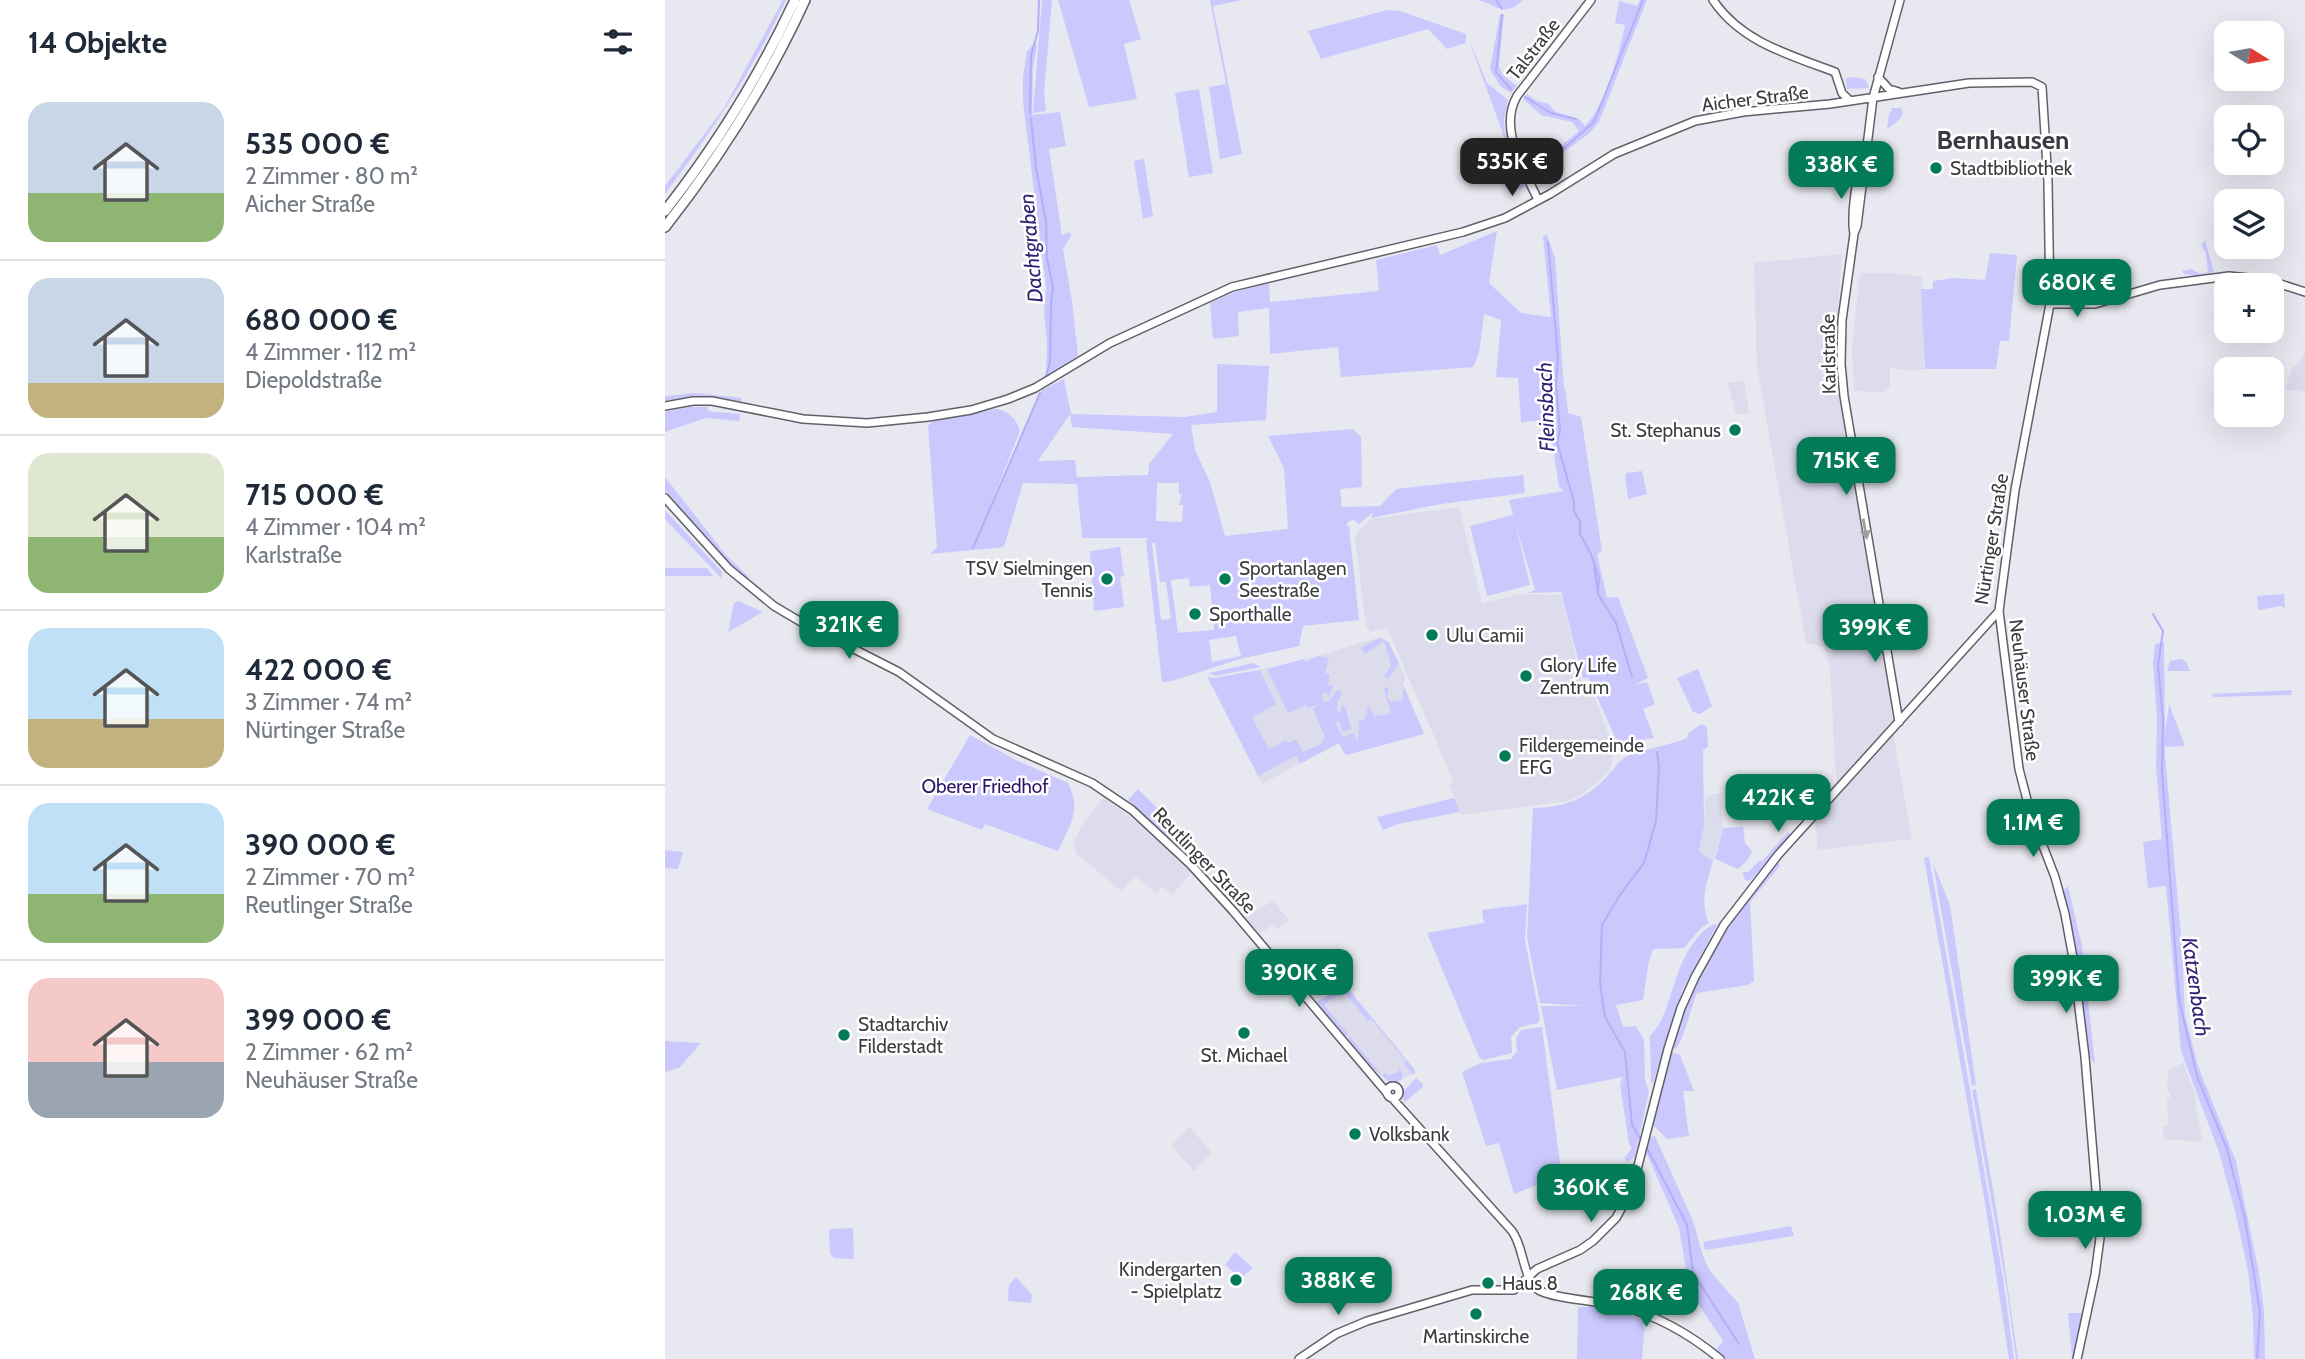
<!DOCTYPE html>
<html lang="de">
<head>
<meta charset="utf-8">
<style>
	:root { --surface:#fff; --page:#f6f6f7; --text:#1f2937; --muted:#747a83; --line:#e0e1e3; --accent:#047b57 }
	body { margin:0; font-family:Cabin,sans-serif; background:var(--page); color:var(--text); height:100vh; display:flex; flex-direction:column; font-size:26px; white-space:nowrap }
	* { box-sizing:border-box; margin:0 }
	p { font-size:23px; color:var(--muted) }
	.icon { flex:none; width:38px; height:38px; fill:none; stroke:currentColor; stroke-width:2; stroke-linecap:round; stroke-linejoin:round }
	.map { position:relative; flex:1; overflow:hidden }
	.details { display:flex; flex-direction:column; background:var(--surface); width:665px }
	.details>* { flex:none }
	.needle { width:46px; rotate:101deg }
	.fabs { position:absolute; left:1549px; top:21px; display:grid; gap:14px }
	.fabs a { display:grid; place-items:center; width:70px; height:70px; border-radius:14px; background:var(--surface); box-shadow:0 7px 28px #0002; font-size:35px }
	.price { position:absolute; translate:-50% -60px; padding:0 16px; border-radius:14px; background:var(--accent); color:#fff; font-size:23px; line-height:46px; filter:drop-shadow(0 2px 4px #0008) }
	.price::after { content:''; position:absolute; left:50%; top:42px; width:21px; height:16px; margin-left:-10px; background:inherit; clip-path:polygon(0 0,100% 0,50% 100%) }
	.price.current { background:#222; color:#fff }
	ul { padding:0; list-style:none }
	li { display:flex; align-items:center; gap:21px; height:175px; padding:0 28px }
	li+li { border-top:2px solid var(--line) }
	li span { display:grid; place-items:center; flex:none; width:196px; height:140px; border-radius:21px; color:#555 }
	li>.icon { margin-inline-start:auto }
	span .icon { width:84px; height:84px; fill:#fffc; stroke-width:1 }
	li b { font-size:30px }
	h2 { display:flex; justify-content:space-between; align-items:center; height:84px; padding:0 28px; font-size:30px }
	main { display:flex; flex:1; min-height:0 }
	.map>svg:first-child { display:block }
	.built { fill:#dcdcec }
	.green { fill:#cbc8fe; fill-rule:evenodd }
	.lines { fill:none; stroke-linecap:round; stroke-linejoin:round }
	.stream { stroke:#b3aef7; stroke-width:2 }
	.secondary-casing { stroke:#616068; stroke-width:10 }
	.highway-casing { stroke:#616068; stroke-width:12 }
	.secondary { stroke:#fff; stroke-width:7 }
	.highway { stroke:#fff; stroke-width:9 }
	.oneway { fill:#9e9e9f }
	.poi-dot { fill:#047b57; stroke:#fff; stroke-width:2.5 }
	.labels { text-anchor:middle; stroke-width:5; stroke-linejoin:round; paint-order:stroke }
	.street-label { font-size:19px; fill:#3c3c3f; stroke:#fff }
	.poi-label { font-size:19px; fill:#3c3c3f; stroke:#fff; text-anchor:start }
	.park-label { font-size:19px; fill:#2c1669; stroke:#fff }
	.water-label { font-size:21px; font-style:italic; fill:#342174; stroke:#fff }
	.district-label { font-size:26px; font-weight:bold; fill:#3a3a41; stroke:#fff }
</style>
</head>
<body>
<main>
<section class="details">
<h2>14 Objekte<svg class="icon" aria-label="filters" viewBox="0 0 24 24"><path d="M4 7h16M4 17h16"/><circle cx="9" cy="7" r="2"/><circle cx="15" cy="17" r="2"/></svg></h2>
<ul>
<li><span style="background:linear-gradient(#c9d6e8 65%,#8fb573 0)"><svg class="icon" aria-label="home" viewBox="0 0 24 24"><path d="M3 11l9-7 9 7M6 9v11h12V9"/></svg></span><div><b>535 000 €</b><p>2 Zimmer · 80 m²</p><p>Aicher Straße</p></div></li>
<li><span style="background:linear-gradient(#c9d6e8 75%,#c2b280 0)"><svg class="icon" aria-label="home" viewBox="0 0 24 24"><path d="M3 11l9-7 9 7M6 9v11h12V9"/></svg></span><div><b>680 000 €</b><p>4 Zimmer · 112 m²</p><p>Diepoldstraße</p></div></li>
<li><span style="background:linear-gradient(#dfe7d0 60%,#8fb573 0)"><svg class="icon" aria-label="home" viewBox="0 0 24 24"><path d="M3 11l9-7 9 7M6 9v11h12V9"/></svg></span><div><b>715 000 €</b><p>4 Zimmer · 104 m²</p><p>Karlstraße</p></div></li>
<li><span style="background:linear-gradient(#bfe0f5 65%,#c2b280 0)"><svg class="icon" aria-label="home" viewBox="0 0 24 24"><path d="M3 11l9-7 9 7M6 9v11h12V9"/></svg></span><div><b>422 000 €</b><p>3 Zimmer · 74 m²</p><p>Nürtinger Straße</p></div></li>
<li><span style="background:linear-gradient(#bfe0f5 65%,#8fb573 0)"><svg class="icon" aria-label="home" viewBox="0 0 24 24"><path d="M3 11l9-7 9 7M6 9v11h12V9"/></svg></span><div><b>390 000 €</b><p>2 Zimmer · 70 m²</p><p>Reutlinger Straße</p></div></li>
<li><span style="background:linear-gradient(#f6c9c9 60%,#9aa5b1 0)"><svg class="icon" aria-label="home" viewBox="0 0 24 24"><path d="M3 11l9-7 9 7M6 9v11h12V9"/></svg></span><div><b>399 000 €</b><p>2 Zimmer · 62 m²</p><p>Neuhäuser Straße</p></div></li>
</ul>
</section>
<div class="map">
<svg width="1640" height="1359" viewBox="0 0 1640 1359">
	<rect width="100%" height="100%" fill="#e8e8f1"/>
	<path class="built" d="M1177,254l-7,89 5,61 50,294 6,53 16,88 -94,11 -3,-29 22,-24 -7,-128 -6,-22 -18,-4 -49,-276 -3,-104z
		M1195,273h33l29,4 2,92 -9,2 -25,-3v18l-7,6 -29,-1 -2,-45z
		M1640,350v42l-20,-3 8,-23 5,-1z
		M1579,356l36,8 -8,32 -1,-27h-29l-2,-11z
		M1079,380l5,33 -13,2 -8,-32z
		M794,507l23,96 39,-9 40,1 21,87 9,6 23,61 -4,22 -30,25 -12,5 -107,14 -12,-31 4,-4 -66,-152 -16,4 -5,-6 -11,-88 3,-7 13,-12z
		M715,637l9,5 16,35 -2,7 21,50 -79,21 -7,-12 -76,41 -26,-56 -28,-49 82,-15z
		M1048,794h8l2,34 -10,33 -14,-10 5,-25 1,-24 1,-4z
		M439,797l37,29 50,47 -19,22 -10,-9 -6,7 -21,-17 -14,15 -44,-37 -3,-11 7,-17z
		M608,901l16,19 -11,9 -5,-5 -14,10 -14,-17z
		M681,988l67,80 2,5 -22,10 -21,-17 -55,-64z
		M1518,1063l10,25 9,53 -38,-1 -1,-15h5l-1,-27h3v-6h-3l1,-22z
		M525,1127l22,26 -18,18 -23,-26z"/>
	<path class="green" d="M118,0h3c-33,70 -75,133 -121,194v-8l59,-78z
		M377,0h10l-8,93 2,18 -13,2z
		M393,0h71l12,39 -17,5 13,55 -48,8z
		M545,0h32l-29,6 29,148 -22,5 -11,-72 17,-3z
		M813,0h45c-18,18 -27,5 -45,0z
		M975,0h7l-48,122c-19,26 -49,28 -57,63l-7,-6 -5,-12 11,-5 38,-31 -7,-9 -31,-7 -18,-16 4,-5 10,7 12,3 7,8 23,7 6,7c19,-18 35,-75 40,-101l-10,-2 4,-22 18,5z
		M722,10l13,1 66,23v9l-19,6 -19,-20 -107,30 -13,-28z
		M835,14h4l-5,52 4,9 14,11 -6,7 -11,-7 -10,-17z
		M803,38l19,45 21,17 -4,19 1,14 20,54 -7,3 -16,-59z
		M370,43l2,2 -4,23 -1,47 28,-3 6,34 -17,3 13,86 8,-3 1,4 -8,13 9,52 6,55 -32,20 1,-33 -3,-30 2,-26 -23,-185v-25l4,-26z
		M1184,77l16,2 4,9 -22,1 -1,-10z
		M534,89l14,84 -24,4 -14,-84z
		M1226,108h10l2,4 -3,7 -13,10 2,-16 3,-2z
		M479,159l9,57 -10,3 -9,-58z
		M832,231l-8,52 32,30 30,4 -8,-81 4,-1 8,23 9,130 2,4 2,21 13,4 21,134 -5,3 10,44 11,-1 30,81 -14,7 13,-3 8,22 -12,5 11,29 -29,4 -9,-3 -28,-62 -5,2 -22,-87 -34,1 8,-3 -20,-67 15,62 -43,11 -17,-70 43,-11 -4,-15 55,-9 -5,-4 -10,-67 -28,2 -3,-44 -22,-1 5,-57 -17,-6 -5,39 -6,14 -132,10 -3,-30 -68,7 -1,-46 -31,4 1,24 -26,3 -3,-36 25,-11 34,-10 1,20 109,-11 -3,-31 61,-15 3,10z
		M1540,240l9,32 -18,4 -12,-2 -2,-3 10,-2 8,5 8,-2 -2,-19 -5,-8z
		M1325,253l27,2 -8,86h-9l-4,28h-71l-4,-80h12v-8l21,-3 31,2z
		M552,364l52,2 -3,54 -75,5 4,25 15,32 15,54 63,-7 -4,-61 -16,-32 85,-7 8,8 1,50 -22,2 2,18 38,-1 16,-17 127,-14 2,18 -84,11 -70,14 2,-6 -14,12 -5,-4 -5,1 -3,5h-11h14l10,94 -56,6 -4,20 -59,13 -68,22 -10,1 -16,-140 1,-4h-65l-5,-54 -54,-1 -19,64 -74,7 7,-7 -9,-121 5,-5 63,-12c14,3 20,9 24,22l-36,91 58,-132 22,-11 7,35 114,3 32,-5zM405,414l2,13 101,7 -24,30 -1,11 -71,2 -2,-17 -37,1zM492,483h22v11h3l-3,11h4l-1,17 -26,-1zM487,543h3l5,39h6l5,37 -10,1zM524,578l1,9 20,-2 4,45 -36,3 -7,-53zM571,636l5,20 -29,6 -3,-22z
		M30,393l47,5 -2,5 -43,-5 -32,4v-6z
		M24,407h18l1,4 32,3 -1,7 -33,-3 -41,14v-20z
		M977,471l5,23 -19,5 -3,-23 2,-3z
		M0,477l61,78 23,22 -2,1h-4l-19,-18 -59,-69z
		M0,510l57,62 -1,6 -56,-59z
		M455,547l4,29 -4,1 4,30 -30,4 -4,-60z
		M0,568h42l6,8h-48z
		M1619,594l1,14 -4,-2 -23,4 -1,-14z
		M73,601l25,11 -35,20 6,-29z
		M715,638l8,4 11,21 -11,16 -4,-3 7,-10 -7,-25 -19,13 -4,-6z
		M1499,642l1,91 4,-29 16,42 -20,1v8l17,193 3,67 13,51 38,95 23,112 5,37 1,49h-11l-1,-41 -5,-47 -12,-56 -17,-63 -38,-101 -15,-165 -18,2 -5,-46 19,-3 -6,-73 1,-49 -4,-54 2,-19z
		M653,656l11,2 -4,15 5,2 -2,10 5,1 -4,12 -3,-6 -5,2 3,8 6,-2 6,-9h5l-1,9 -3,1v11l4,1v-6l4,-1 6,23 -8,3 -4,-11 -4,1 8,15 11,-4 2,7 2,-1 1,-18 5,-1 5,-15 5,11 17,-2 -7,-26 4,-1v11l3,4 12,-2v-15l21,49 -78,21 -7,-12 -39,21 -3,-9 -39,21 -51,-100 7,2 46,-8 16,34 -24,14 17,31 17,-9 2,3 8,-4 7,13 18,-8 4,-7 -12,-28 7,-5 -12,4 -2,-3 -18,8 -21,-44 37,-10 2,3z
		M1516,659l5,2 4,10h-23l3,-10z
		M588,663l8,4 -47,9 -5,-3z
		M1033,669l14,37 -12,8 -7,-2 -16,-34z
		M1626,690l1,5 -78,2 -2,-3z
		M1036,724l6,3 1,20 -5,3 1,76 -5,25 14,10c-6,22 -14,40 -4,62l-8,5 -17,20 -31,1 -4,12 -6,39 -27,5 7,22 13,-1 8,14 1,40 4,11 -14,66 -8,5 -3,-4 8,-10 -3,-4 -9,-60 3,-7 -66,13 -16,-84h43l-44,-3 -13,-66 6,-129c34,-1 54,-9 77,-35 5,-6 12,-15 19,-18 18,-7 39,-9 58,-17l1,-4z
		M305,735l46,25 52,23c14,28 2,41 -10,68l-73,-27 -3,6 -55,-21z
		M473,789l43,43 -11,7 -42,-39z
		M789,798l6,14 -62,12 -15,6 -6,-13z
		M1078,827l2,16 7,8 -5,10 -9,8 -23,-10 8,-31z
		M1123,832l3,3 -39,44 -4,2 -4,-2 -1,-7h5l12,-12 2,1z
		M0,850l18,2 -5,17 -13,-1z
		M1264,857l74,421 11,81h-5l-24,-156 -61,-345z
		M1113,862l2,4 -30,36 4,79 -6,4 -51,8c-5,12 -14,48 -21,56l-4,-3c14,-42 30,-83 54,-120 16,-22 34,-43 52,-64z
		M1268,863l17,42 26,180 -4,1z
		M1403,886l14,60 13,118 -5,-6 -15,-113 -12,-50 1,-5z
		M862,904l-2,36 15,79 -2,4 -18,4 -9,10 1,16 -29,7 -4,-3 -52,-124 57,-10 -2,-13z
		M1051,924l1,1 -35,66 -29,92h-2l-1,-47c23,-24 21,-65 45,-95 6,-8 11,-14 21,-17z
		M681,986l69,84v3l-2,2 -9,-11 2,-3 -35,-42 -3,2 -25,-31 -19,15 24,29 -3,2 -29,-34z
		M877,1027l19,144 -2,5 -45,18 -15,-51 -13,3 -24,-74 19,-9 30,-4 6,-8 -1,-13 5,-8z
		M685,1037l32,38 4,-2 2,3 11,-4v-4l4,7 -2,5 -9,4 -20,-16 -25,-30z
		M0,1041l36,2 -22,25 -14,4z
		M1007,1052l8,3 14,36h-11l6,45 -22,3 -15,-15 18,-71z
		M751,1078l7,6v3l-19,16 -2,-10z
		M1311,1089l23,137 19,133h-2l-9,-69 -35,-200z
		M990,1136l38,85 11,38 6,12 28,32 17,56h-30l-9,-9 7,-9 -33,-49 -11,-64 -33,-76 3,-14z
		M1126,1226l3,10 -89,14 -2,-8z
		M188,1228l1,31 -20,-1 -4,-4 -1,-25z
		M570,1252l18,16 -12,10 -16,-13z
		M1432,1257l-21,102h-4l-4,-46h15z
		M351,1277l16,18 -1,8 -23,-2 1,-16z
		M913,1307h21l1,5 14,1v-3l31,10 -3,39h-65z"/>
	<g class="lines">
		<path class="stream" d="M831,0l6,9
			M837,15l-6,57 15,17
			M860,97l26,16 25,6
			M365,113l1,-58 7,-24 1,-31
			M366,118l5,50 10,54 1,36 6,30 -2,15 -1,59 -4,14
			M874,180l6,-15 49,-43 49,-122
			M883,242l10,115 -2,27 4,47 -3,11 17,60v9l6,11v12l11,20 8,24 -1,16 18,29 16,54
			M308,548l67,-155
			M929,567l4,26
			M1488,614l10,17 -5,34 5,55 -1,52 17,227 18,77 30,73 18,70 15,93 -3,47
			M975,1138l-8,-13 -7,-73 -20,-35 -5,-34 2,-58 18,-30 24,-32 12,-42 3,-54 -2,-15
			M982,1148l40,77 6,48 46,71"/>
		<defs>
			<path id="secondary" d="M1048,0c28,42 77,55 122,72l7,21 8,8
				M1213,77l11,12 10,3
				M1198,164c-8,14 -12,54 -9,70l-12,86 -1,44 3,32 55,326
				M873,200c-14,-31 -40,-71 -21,-104l74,-96
				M1189,233l3,-7 16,-128 27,-98
				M1385,304h45l65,-19 69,-9 39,4 37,12
				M0,406l28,-5h19l91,18 64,4 61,-6 43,-7 37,-11 27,-11 75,-45 122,-56 231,-55 42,-14 45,-24 64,-40 81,-33 48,-9 87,-8 139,-21 63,-1 10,5 6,95 2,122 -35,186 -16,121 -221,244 -54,70 -29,52 -14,31 -13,41 -36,140 -16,29 -23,23 -13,9 -43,19 -23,21h-42l-105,31 -31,13 -37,25
				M0,498l64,71 45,37 27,16 98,50 94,67 99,44 40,27 58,54 43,47 154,182
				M1334,611l20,158 12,46 24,62 10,37 8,44 12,99 15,181 -5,37 -18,84
				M722 1092a6 6 0 1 1 12 0a6 6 0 1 1-12 0Z
				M727,1098l120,133c12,16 10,44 25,58 10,9 67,13 84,17 37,10 70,29 99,53"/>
			<path id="highway" d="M0,211c51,-65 95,-136 130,-211
				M0,227c55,-70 103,-146 140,-227"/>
		</defs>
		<use href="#secondary" class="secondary-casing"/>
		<use href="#highway" class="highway-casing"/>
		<use href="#secondary" class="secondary"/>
		<use href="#highway" class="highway"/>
	</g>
	<defs><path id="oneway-solid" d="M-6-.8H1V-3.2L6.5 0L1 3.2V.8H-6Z" transform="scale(1.75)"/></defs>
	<use class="oneway" href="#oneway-solid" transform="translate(1200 529) rotate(80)"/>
	<g class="poi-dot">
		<circle cx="1271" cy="168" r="7"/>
		<circle cx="1070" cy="430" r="7"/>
		<circle cx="442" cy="579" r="7"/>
		<circle cx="560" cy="579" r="7"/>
		<circle cx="530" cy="614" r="7"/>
		<circle cx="767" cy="635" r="7"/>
		<circle cx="861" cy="676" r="7"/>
		<circle cx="840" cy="756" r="7"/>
		<circle cx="579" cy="1033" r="7"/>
		<circle cx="179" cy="1035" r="7"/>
		<circle cx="690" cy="1134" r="7"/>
		<circle cx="571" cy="1280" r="7"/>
		<circle cx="823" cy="1283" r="7"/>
		<circle cx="811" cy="1314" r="7"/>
	</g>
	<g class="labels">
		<g class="street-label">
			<text transform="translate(868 49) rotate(-52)" y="7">Talstraße</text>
			<text transform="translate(1090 98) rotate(-7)" y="7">Aicher Straße</text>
			<text transform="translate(1163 354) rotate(-91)" y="7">Karlstraße</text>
			<text transform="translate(1326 539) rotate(-81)" y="7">Nürtinger Straße</text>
			<text transform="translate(1360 690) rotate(83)" y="7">Neuhäuser Straße</text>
			<text transform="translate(540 860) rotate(46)" y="7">Reutlinger Straße</text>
		</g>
		<g class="poi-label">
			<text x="1285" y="175">Stadtbibliothek</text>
			<text x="1056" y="437" text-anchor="end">St. Stephanus</text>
			<text x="428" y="575" text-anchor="end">TSV Sielmingen<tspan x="428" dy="22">Tennis</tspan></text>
			<text x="574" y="575">Sportanlagen<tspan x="574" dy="22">Seestraße</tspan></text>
			<text x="544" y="621">Sporthalle</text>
			<text x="781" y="642">Ulu Camii</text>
			<text x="875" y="672">Glory Life<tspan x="875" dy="22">Zentrum</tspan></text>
			<text x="854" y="752">Fildergemeinde<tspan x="854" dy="22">EFG</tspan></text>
			<text x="193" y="1031">Stadtarchiv<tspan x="193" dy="22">Filderstadt</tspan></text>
			<text x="579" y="1062" text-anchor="middle">St. Michael</text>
			<text x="704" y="1141">Volksbank</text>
			<text x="557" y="1276" text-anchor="end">Kindergarten<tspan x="557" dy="22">- Spielplatz</tspan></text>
			<text x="837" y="1290">Haus 8</text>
			<text x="811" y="1343" text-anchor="middle">Martinskirche</text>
		</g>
		<g class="park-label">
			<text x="320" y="793">Oberer Friedhof</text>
		</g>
		<g class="water-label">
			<text transform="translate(366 248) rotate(-95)" y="7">Dachtgraben</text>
			<text transform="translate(881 407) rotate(-92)" y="7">Fleinsbach</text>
			<text transform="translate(1531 987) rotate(82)" y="7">Katzenbach</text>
		</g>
		<g class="district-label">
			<text x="1338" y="149">Bernhausen</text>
		</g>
	</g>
</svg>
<div class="fabs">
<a><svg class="needle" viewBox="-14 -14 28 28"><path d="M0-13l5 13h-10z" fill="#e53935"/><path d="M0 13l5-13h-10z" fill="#747a83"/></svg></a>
<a><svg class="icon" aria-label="locate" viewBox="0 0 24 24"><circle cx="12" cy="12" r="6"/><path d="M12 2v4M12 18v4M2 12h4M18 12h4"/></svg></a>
<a><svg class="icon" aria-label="layers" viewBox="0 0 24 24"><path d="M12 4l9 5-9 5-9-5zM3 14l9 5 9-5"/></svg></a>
<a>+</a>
<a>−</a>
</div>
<b class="price current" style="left:847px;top:198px">535K €</b>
<b class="price" style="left:1176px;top:201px">338K €</b>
<b class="price" style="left:1412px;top:319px">680K €</b>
<b class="price" style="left:1181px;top:497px">715K €</b>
<b class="price" style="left:184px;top:661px">321K €</b>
<b class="price" style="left:1210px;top:664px">399K €</b>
<b class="price" style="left:1113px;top:834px">422K €</b>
<b class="price" style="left:1368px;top:859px">1.1M €</b>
<b class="price" style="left:634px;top:1009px">390K €</b>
<b class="price" style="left:1401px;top:1015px">399K €</b>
<b class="price" style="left:926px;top:1224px">360K €</b>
<b class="price" style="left:1420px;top:1251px">1.03M €</b>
<b class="price" style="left:673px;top:1317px">388K €</b>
<b class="price" style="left:981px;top:1329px">268K €</b>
</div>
</main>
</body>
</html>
